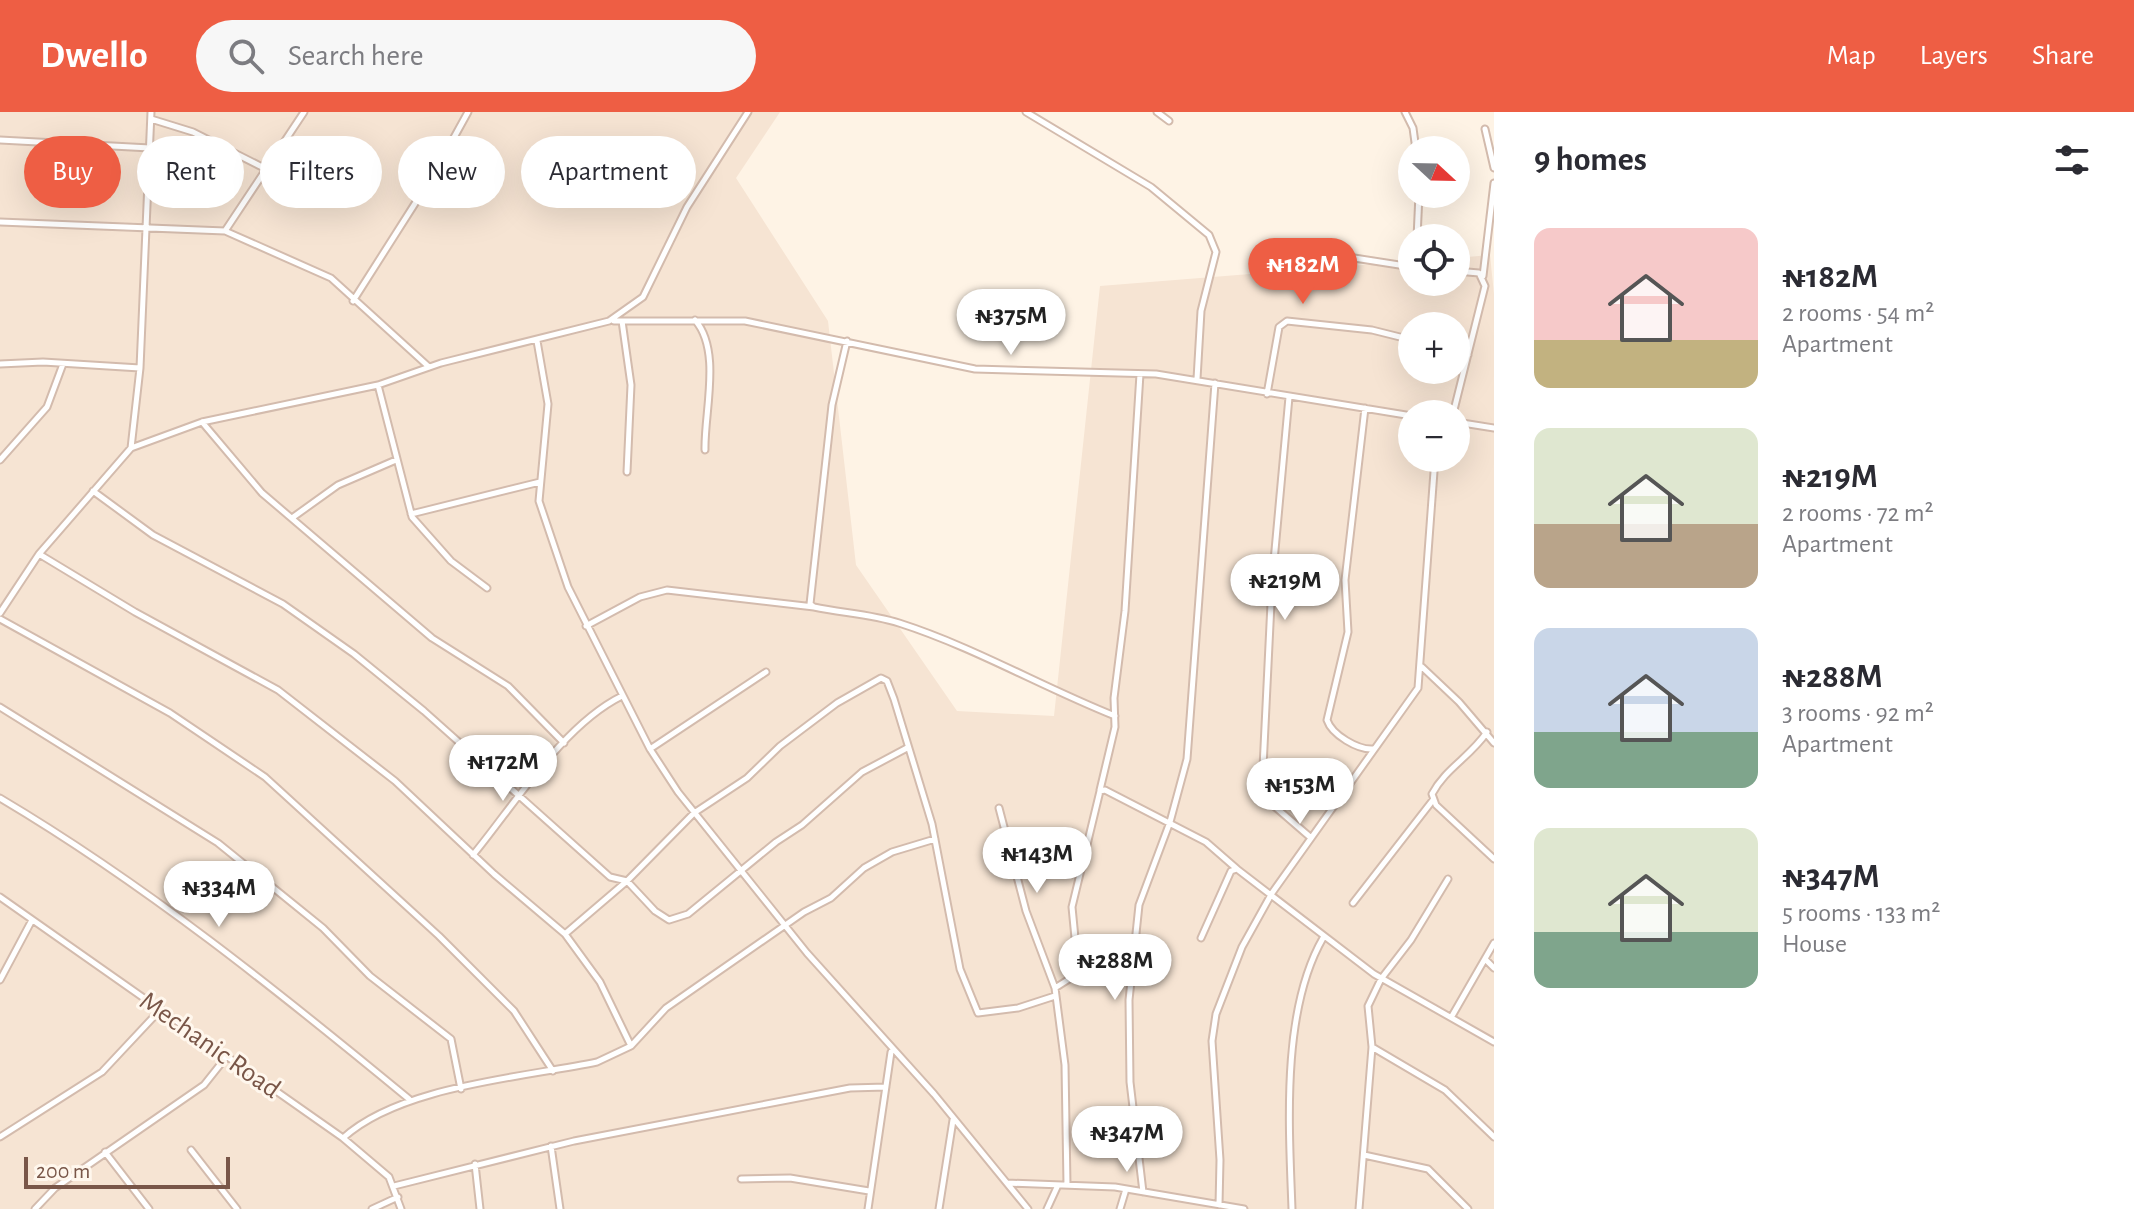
<!DOCTYPE html>
<html lang="en">
<head>
<meta charset="utf-8">
<style>
	:root { --surface:#fff; --page:#f7f7f7; --text:#2b2b33; --muted:#7c7c81; --accent:#ee5e44 }
	body { margin:0; font-family:"Alegreya Sans",sans-serif; background:var(--page); color:var(--text); height:100vh; display:flex; flex-direction:column; font-size:30px; white-space:nowrap }
	* { box-sizing:border-box; margin:0 }
	p { font-size:26px; color:var(--muted) }
	.icon { flex:none; width:44px; height:44px; fill:none; stroke:currentColor; stroke-width:2; stroke-linecap:round; stroke-linejoin:round }
	.map { position:relative; flex:1; overflow:hidden }
	.panel { display:flex; flex-direction:column; background:var(--surface); width:640px }
	.panel>* { flex:none }
	.top-card { position:absolute; left:24px; top:24px; width:760px; height:72px; display:flex; gap:16px }
	.needle { width:52px; rotate:112deg }
	.fabs { position:absolute; left:1398px; top:24px; display:grid; gap:16px }
	.fabs a { display:grid; place-items:center; width:72px; height:72px; border-radius:50%; background:var(--surface); box-shadow:0 8px 32px #0002; font-size:40px }
	.scale { position:absolute; left:24px; bottom:20px; width:206px; box-sizing:border-box; padding-left:8px; border:4px solid #795648; border-top:0; font-size:22px; line-height:28px; white-space:nowrap; color:#795648; -webkit-text-stroke:6px #fff7ed; paint-order:stroke }
	.price { position:absolute; translate:-50% -68px; padding:0 18px; border-radius:28px; background:#fff; color:#222; font-size:26px; line-height:52px; filter:drop-shadow(0 2px 4px #0008) }
	.price::after { content:''; position:absolute; left:50%; top:48px; width:24px; height:18px; margin-left:-12px; background:inherit; clip-path:polygon(0 0,100% 0,50% 100%) }
	.price.current { background:var(--accent); color:#fff }
	ul { padding:0; list-style:none }
	li { display:flex; align-items:center; gap:24px; height:200px; padding:0 40px }
	li span { display:grid; place-items:center; flex:none; width:224px; height:160px; border-radius:16px; color:#555 }
	li>.icon { margin-inline-start:auto }
	span .icon { width:96px; height:96px; fill:#fffc; stroke-width:1 }
	li b { font-size:34px }
	h2 { display:flex; justify-content:space-between; align-items:center; height:96px; padding:0 40px; font-size:34px }
	.tag { padding:0 28px; border-radius:36px; background:var(--surface); box-shadow:0 8px 32px #0002; font-size:28px; line-height:72px }
	.tag.current { background:var(--accent); color:#fff }
	header { display:flex; align-items:center; gap:48px; box-sizing:border-box; height:112px; padding:0 40px; background:var(--accent); color:#fff }
	header strong { font-size:38px }
	nav { display:flex; gap:44px; margin-inline-start:auto; font-size:28px }
	.search { width:560px; height:72px; background:var(--page); display:flex; align-items:center; gap:20px; box-sizing:border-box; padding:0 28px; border-radius:44px; color:var(--muted); font-size:30px }
	main { display:flex; flex:1; min-height:0 }
	.map>svg:first-child { display:block }
	.residential { fill:#f6e4d3; fill-rule:evenodd }
	.lines { fill:none; stroke-linecap:round; stroke-linejoin:round }
	.minor-casing { stroke:#d3bbad; stroke-width:9 }
	.minor { stroke:#fff; stroke-width:5 }
	.labels { text-anchor:middle; stroke-width:6; stroke-linejoin:round; paint-order:stroke }
	.street-label { font-size:28px; fill:#795648; stroke:#fff7ed }
</style>
</head>
<body>
<header>
<strong>Dwello</strong>
<div class="search"><svg class="icon" aria-label="search" viewBox="0 0 24 24"><circle cx="10" cy="10" r="6"/><path d="M15 15l6 6"/></svg>Search here</div>
<nav><a>Map</a><a>Layers</a><a>Share</a></nav>
</header>
<main>
<div class="map">
<svg width="1494" height="1097" viewBox="0 0 1494 1097">
	<rect width="100%" height="100%" fill="#fef3e5"/>
	<path class="residential" d="M0,0h780l-44,66 92,143 28,244 101,146 97,5 46,-430 312,-25v21h44v-24l34,-3 4,39v915h-1494zM1412,214h44v44h-44zM1412,302h44v44h-44z"/>
	<g class="lines">
		<defs>
			<path id="minor" d="M151,0l-11,256 -9,80 71,-26 176,-37 63,-22 168,-42 34,-24 44,-90 61,-95
				M1026,0l125,75 58,48 7,17 -15,59 -4,68
				M1157,0l12,9
				M1405,0l8,16 3,22
				M151,7l42,13 75,38
				M1485,17l9,39
				M0,28l150,8
				M0,110l225,9 79,-119
				M225,119l106,47 98,89
				M1417,126l2,-44
				M1348,145l64,10
				M1483,164l11,-93
				M353,189l82,-129 33,-60
				M695,208c27,31 9,92 10,130
				M614,209h131l230,48 181,5 256,42
				M622,209l9,64 -4,87
				M537,229l11,63 -9,97 29,86 82,162 28,43 129,161 127,141 94,115
				M847,229l-15,64 -22,199 4,3c28,6 57,7 85,16 75,24 143,64 216,93
				M1456,237l12,6
				M0,252l43,-2 97,6
				M378,273l34,132 39,44 36,27
				M1267,282l12,-67 8,-6 85,9 40,10
				M1289,285l-17,186 -10,205 4,11 44,38
				M1365,296l-20,172 3,52 -21,88c5,15 31,30 46,29
				M1453,302l32,-128 -6,-13 -23,-2
				M202,310l60,71 170,145 76,48 56,57
				M1456,310l38,6
				M0,348l47,-53 16,-43
				M93,379l60,44 130,69 71,50 70,57 186,166 17,4 28,30 14,9 19,-6 88,-72 26,-17 60,-53 45,-24
				M411,402l129,-32
				M292,406l46,-33 58,-25
				M39,442l96,58 143,78 117,91 99,93 71,60 35,48 31,64
				M0,501l39,-59 92,-106
				M0,507l170,94 95,64 174,159 75,75 39,60
				M586,514l54,-29 27,-7 147,17
				M1422,555l37,35 35,41
				M0,595l218,136 105,85 47,48 81,63 10,50
				M1487,620c-16,24 -42,37 -55,62l4,11 58,54
				M650,637l116,-77
				M1100,678l15,-63 -1,-29 11,-87 15,-237
				M0,686c145,86 278,193 409,301
				M999,696l27,103 29,77
				M473,743c42,-51 90,-130 149,-159
				M0,785l343,241 46,39 12,32
				M1353,791l80,-103
				M565,822l62,-53 67,-68 53,-35 33,-32 57,-43 44,-25 6,3 7,18 38,125 28,145 18,44 40,-5 37,-12
				M1201,826l30,-67 6,-2 137,105 120,68
				M1485,847l9,9
				M0,868l32,-60
				M1452,904l42,-73
				M1372,935l73,43 49,47
				M0,1025l102,-65 59,-63
				M343,1026c57,-52 177,-60 254,-76l34,-16 35,-38 138,-96 27,-14 33,-30 28,-16 43,-13
				M551,1034l9,63
				M191,1038l46,59
				M105,1040l44,57
				M1364,1043l64,14 40,40
				M475,1052l5,45
				M741,1067l49,-1 79,13
				M1007,1071l108,4 129,22
				M1067,1073l-2,-120 -10,-77 19,-12 4,-7 -6,-62 28,-116 5,-1 101,52 31,27
				M394,1074l180,-45 276,-53 36,-1
				M1143,1080l-13,-110 -1,-82 10,-95 31,-83 17,-63 28,-376
				M1219,1093l1,-45 -8,-119 4,-27 26,-67 30,-54 146,-205 17,-230
				M35,1097l20,-21 149,-103 23,-29
				M372,1097l26,-12
				M868,1097l23,-157
				M939,1097l14,-89
				M1047,1097l11,-24
				M1120,1097l6,-20
				M1292,1097c-3,-83 -11,-198 31,-271
				M1359,1097l13,-162 -4,-41 13,-27 30,-39 37,-61"/>
		</defs>
		<use href="#minor" class="minor-casing"/>
		<use href="#minor" class="minor"/>
	</g>
	<g class="labels">
		<g class="street-label">
			<text transform="translate(211 932) rotate(35)" y="10">Mechanic Road</text>
		</g>
	</g>
</svg>
<div class="fabs">
<a><svg class="needle" viewBox="-14 -14 28 28"><path d="M0-13l5 13h-10z" fill="#e53935"/><path d="M0 13l5-13h-10z" fill="#7c7c81"/></svg></a>
<a><svg class="icon" aria-label="locate" viewBox="0 0 24 24"><circle cx="12" cy="12" r="6"/><path d="M12 2v4M12 18v4M2 12h4M18 12h4"/></svg></a>
<a>+</a>
<a>−</a>
</div>
<div class="scale">200 m</div>
<b class="price current" style="left:1303px;top:194px">₦182M</b>
<b class="price" style="left:1011px;top:245px">₦375M</b>
<b class="price" style="left:1285px;top:510px">₦219M</b>
<b class="price" style="left:503px;top:691px">₦172M</b>
<b class="price" style="left:1300px;top:714px">₦153M</b>
<b class="price" style="left:1037px;top:783px">₦143M</b>
<b class="price" style="left:219px;top:817px">₦334M</b>
<b class="price" style="left:1115px;top:890px">₦288M</b>
<b class="price" style="left:1127px;top:1062px">₦347M</b>
<div class="top-card">
<a class="tag current">Buy</a>
<a class="tag">Rent</a>
<a class="tag">Filters</a>
<a class="tag">New</a>
<a class="tag">Apartment</a>
</div>
</div>
<section class="panel">
<h2>9 homes<svg class="icon" aria-label="filters" viewBox="0 0 24 24"><path d="M4 7h16M4 17h16"/><circle cx="9" cy="7" r="2"/><circle cx="15" cy="17" r="2"/></svg></h2>
<ul>
<li><span style="background:linear-gradient(#f6c9c9 70%,#c2b280 0)"><svg class="icon" aria-label="home" viewBox="0 0 24 24"><path d="M3 11l9-7 9 7M6 9v11h12V9"/></svg></span><div><b>₦182M</b><p>2 rooms · 54 m²</p><p>Apartment</p></div></li>
<li><span style="background:linear-gradient(#dfe7d0 60%,#b9a48a 0)"><svg class="icon" aria-label="home" viewBox="0 0 24 24"><path d="M3 11l9-7 9 7M6 9v11h12V9"/></svg></span><div><b>₦219M</b><p>2 rooms · 72 m²</p><p>Apartment</p></div></li>
<li><span style="background:linear-gradient(#c9d6e8 65%,#7fa58c 0)"><svg class="icon" aria-label="home" viewBox="0 0 24 24"><path d="M3 11l9-7 9 7M6 9v11h12V9"/></svg></span><div><b>₦288M</b><p>3 rooms · 92 m²</p><p>Apartment</p></div></li>
<li><span style="background:linear-gradient(#dfe7d0 65%,#7fa58c 0)"><svg class="icon" aria-label="home" viewBox="0 0 24 24"><path d="M3 11l9-7 9 7M6 9v11h12V9"/></svg></span><div><b>₦347M</b><p>5 rooms · 133 m²</p><p>House</p></div></li>
</ul>
</section>
</main>
</body>
</html>
